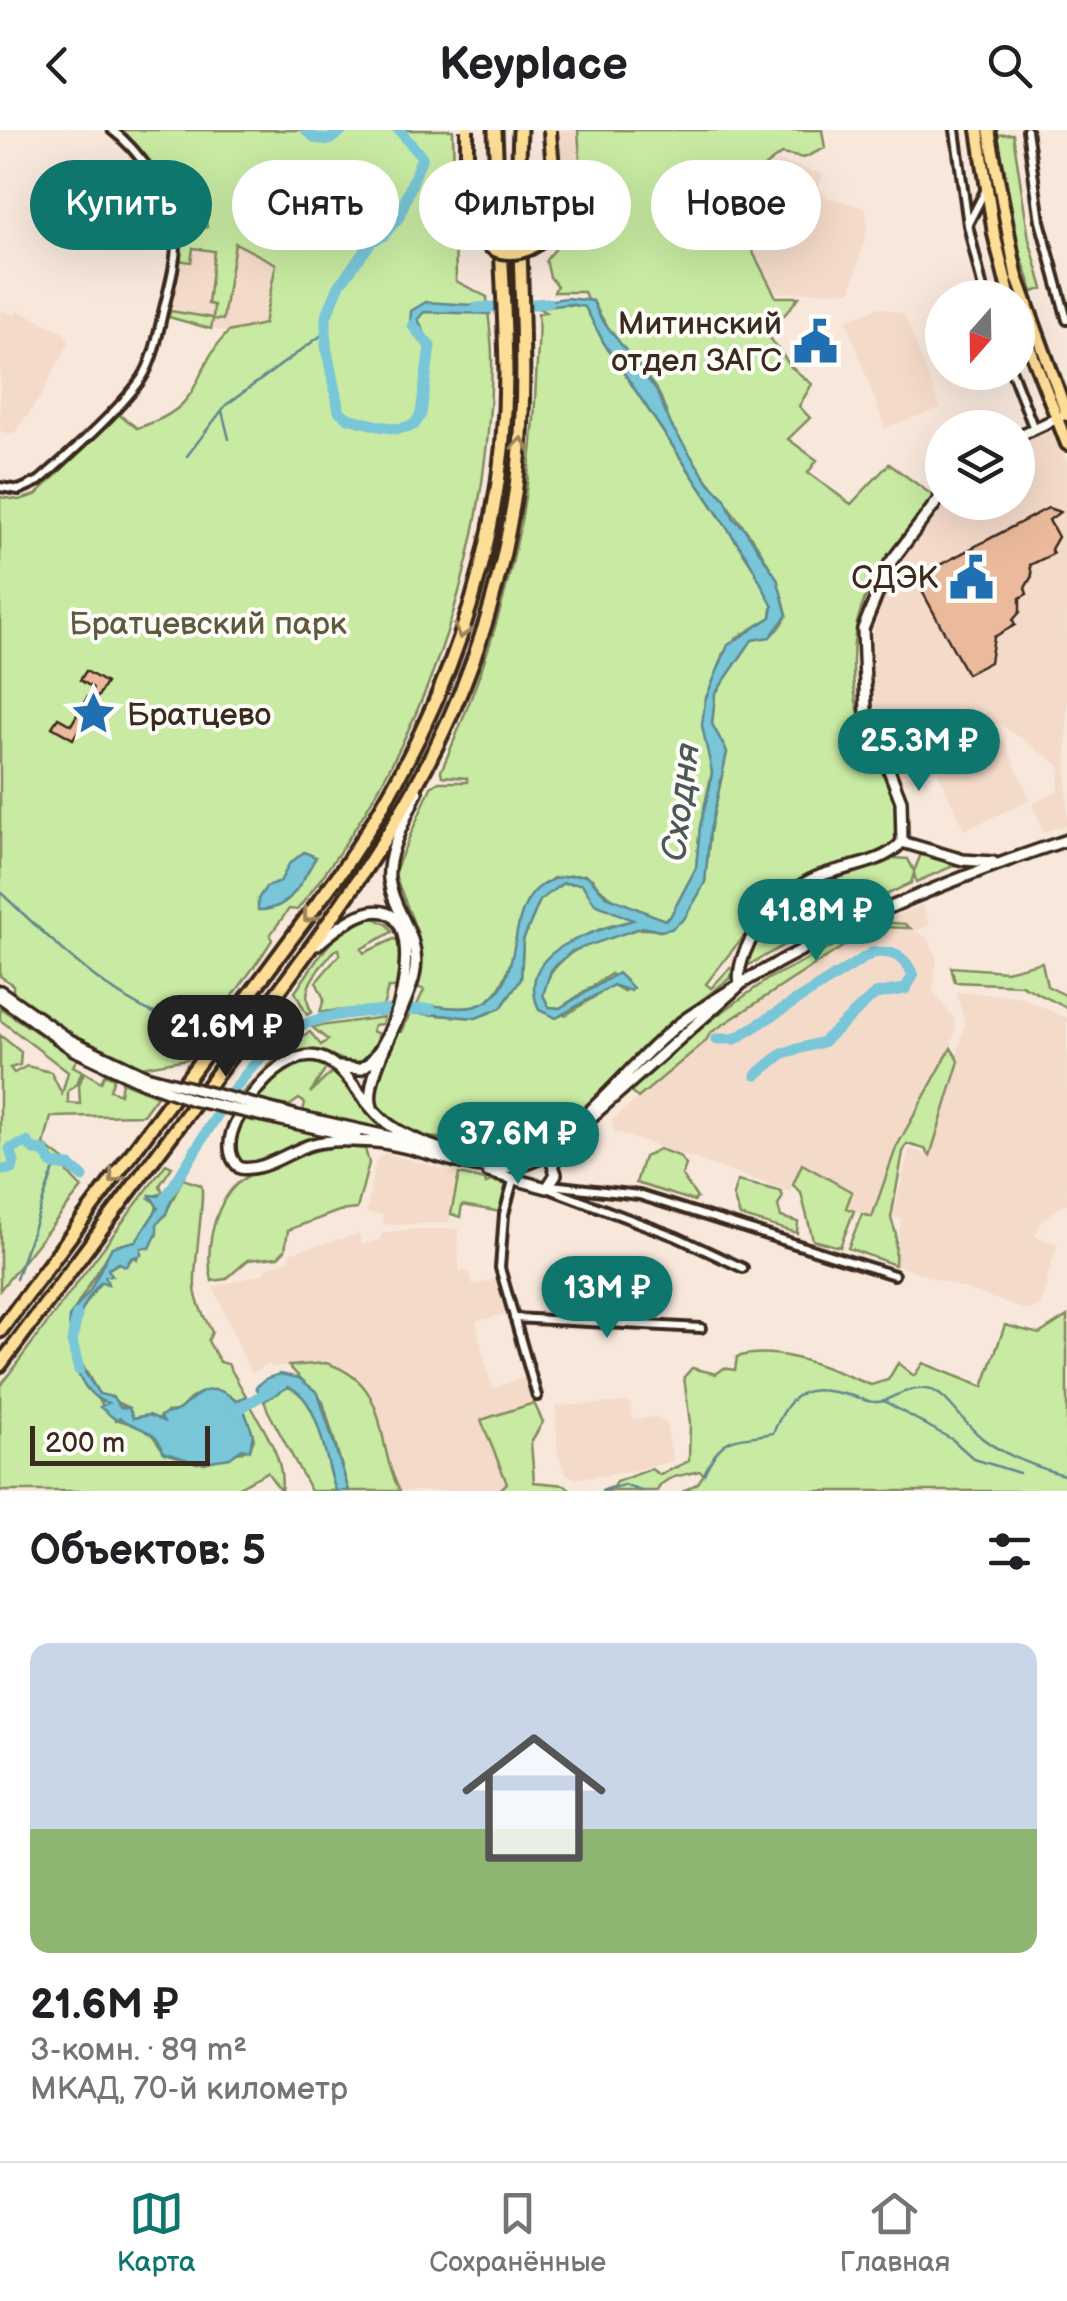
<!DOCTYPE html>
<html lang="ru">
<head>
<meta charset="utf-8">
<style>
	:root { --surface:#fff; --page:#f2f2f2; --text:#202124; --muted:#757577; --line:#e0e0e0; --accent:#0f766e }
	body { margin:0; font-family:"Balsamiq Sans",sans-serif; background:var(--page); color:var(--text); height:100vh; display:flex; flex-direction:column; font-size:38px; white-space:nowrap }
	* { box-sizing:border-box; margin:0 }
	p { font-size:32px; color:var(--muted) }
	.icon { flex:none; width:55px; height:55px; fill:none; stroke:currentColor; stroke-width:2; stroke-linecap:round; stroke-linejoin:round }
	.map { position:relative; height:1361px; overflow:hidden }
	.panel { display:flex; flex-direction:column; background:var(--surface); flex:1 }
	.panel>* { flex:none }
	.banner { position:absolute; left:30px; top:30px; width:1008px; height:90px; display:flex; gap:20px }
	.needle { width:65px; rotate:200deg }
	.controls { position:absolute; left:925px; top:150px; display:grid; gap:20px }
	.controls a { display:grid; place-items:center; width:110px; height:110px; border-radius:50%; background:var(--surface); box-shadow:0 10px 40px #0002; font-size:50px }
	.scale { position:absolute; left:30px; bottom:25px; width:180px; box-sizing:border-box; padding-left:10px; border:5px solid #3b2a1e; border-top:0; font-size:28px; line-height:35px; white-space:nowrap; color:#3b2a1e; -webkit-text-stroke:8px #fdfcf7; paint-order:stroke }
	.price { position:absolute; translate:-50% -85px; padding:0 22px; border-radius:35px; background:var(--accent); color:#fff; font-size:32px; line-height:65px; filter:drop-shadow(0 2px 5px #0008) }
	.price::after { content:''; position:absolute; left:50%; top:60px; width:30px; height:22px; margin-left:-15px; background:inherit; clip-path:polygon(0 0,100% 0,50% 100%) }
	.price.active { background:#222; color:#fff }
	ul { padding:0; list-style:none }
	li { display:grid; align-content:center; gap:20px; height:530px; padding:0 30px }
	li+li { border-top:2px solid var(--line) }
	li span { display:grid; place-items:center; height:310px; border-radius:20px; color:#555 }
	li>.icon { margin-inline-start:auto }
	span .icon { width:180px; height:180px; fill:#fffc; stroke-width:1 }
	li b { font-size:42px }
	h2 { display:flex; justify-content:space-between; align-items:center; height:120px; padding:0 30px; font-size:42px }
	.chip { padding:0 35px; border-radius:45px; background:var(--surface); box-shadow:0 10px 40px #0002; font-size:35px; line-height:90px }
	.chip.active { background:var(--accent); color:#fff }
	header { display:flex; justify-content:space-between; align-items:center; height:130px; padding:0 30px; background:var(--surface); font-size:45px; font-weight:700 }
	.menu { display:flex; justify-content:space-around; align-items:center; height:140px; border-top:2px solid var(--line); background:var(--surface); font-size:28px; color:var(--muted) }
	.menu a { display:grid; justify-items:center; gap:5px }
	.menu .active { color:var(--accent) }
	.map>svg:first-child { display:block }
	.built { fill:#f4dac9 }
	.green { fill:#c8eaa2; stroke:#828a60; stroke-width:2.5 }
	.water { fill:#78c6d7; stroke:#60888d; stroke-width:2.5 }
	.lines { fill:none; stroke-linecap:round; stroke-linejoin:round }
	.stream { stroke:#60888d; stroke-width:2.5 }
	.river { stroke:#78c6d7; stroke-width:11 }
	.building { fill:#ebba9c; stroke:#3b2a1e; stroke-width:2.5 }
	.street-casing { stroke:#3b2a1e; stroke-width:14 }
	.secondary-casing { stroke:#3b2a1e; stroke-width:16 }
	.primary-casing { stroke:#3b2a1e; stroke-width:18 }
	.highway-casing { stroke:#3b2a1e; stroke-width:19 }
	.street { stroke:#fdfcf7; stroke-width:6 }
	.secondary { stroke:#fdfcf7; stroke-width:9 }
	.primary { stroke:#fedd96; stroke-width:10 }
	.highway { stroke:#fedd96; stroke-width:11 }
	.secondary-bridge-casing { stroke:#3b2a1e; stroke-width:16; stroke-linecap:butt }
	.primary-bridge-casing { stroke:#3b2a1e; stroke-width:18; stroke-linecap:butt }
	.secondary-bridge { stroke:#fdfcf7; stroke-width:9 }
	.primary-bridge { stroke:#fedd96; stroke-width:10 }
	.oneway { stroke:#9c845a }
	.labels { text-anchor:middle; stroke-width:8; stroke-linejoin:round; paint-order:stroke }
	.poi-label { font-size:32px; fill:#3b2a1e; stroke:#fdfcf7; text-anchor:end }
	.park-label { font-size:32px; fill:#5e5a3f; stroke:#fdfcf7 }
	.water-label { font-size:35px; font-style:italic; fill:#4d5956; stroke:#fdfcf7 }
</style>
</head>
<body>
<header><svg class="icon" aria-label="back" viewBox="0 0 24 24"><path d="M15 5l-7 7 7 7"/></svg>Keyplace<svg class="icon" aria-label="search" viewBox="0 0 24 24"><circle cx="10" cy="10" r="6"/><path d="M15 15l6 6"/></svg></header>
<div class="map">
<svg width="1067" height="1361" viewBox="0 0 1067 1361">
	<rect width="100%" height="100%" fill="#f8e8dc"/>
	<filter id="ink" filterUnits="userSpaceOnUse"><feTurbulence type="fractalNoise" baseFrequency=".01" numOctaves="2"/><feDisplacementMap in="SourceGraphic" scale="20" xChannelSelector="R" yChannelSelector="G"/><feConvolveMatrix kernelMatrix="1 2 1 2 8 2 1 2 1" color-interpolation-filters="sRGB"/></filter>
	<g filter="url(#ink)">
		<path class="built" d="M555,0h22l6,82 -23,-9z
			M778,31l45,13 -4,14 10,10 37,10 1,22 -16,61 -75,2 -30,-58 16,-63z
			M234,113l42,21 -12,61 -36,7 -17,-3 2,-10 -43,-8 8,-51 13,1 2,-13 22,2 -7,53 7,1 -2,14 10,1z
			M880,177l24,7 36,94 -55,20 -39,-108z
			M0,179l14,6 4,-5 47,23 4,10 -29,55 -27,37 -13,-4z
			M1047,300l7,4 13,28v363l-24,7 -11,-28 26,-13 2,-25 -61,-43 -58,25 -7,21 -30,15 -16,-30 5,-7 -16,-27 -5,-47 1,-40 5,-22 11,-20 -5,-10 7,-17 51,-65v3h76v-59z
			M1004,610l27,60 -67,30 -27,-60z
			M922,775l8,20 -14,6 12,8 9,19 -4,34 21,26 2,11 -5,19 -55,100 -24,70 -26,-10 5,-16 -48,-28 -13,28 -177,-61 -1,-11 94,-79 3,-8 150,-97 22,-9 24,-3 -24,-2z
			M956,862l62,4 49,22v185l-26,18 -6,15 22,8 -17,63 -13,3 -132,-45 6,-46 -8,-2 16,-68 21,6 35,-131z
			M386,1023l73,21 -10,49 -66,2v-10l-17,-2 10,-53z
			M418,1099h40l1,42h10l4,14 25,-6 9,35 -31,7 12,52 5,15 31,-11 8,27 -51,16 26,63 -8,8h-99l-8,-16 -21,-80 -13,-17 -9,-8 -23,-7 -55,4 -2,-3 -18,9 -38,-86 52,-14 -1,-4 27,-10 -2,-6 70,-19 3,11 18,-6 2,-6z
			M630,1272l2,17 25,-2 9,5 7,39 -49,12 -50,6 -8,-6 -8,-18 -3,-49z"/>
		<path class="green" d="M121,0h332l3,151 31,16c1,22 6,45 5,68 -5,201 -70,388 -195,545l-8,-1 -19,26 2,5 -11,17 -74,102 -46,8 -26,-10 -40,-20 -62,-44v-8l-13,-9v-479l19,3 17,-5 82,-81 19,14c71,-22 50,-52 91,-96l36,-8 12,-60 -41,-21 -12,77 -10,-1 -2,10 -42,-12 1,-6 43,7 1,-13 -6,-1 6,-53 -21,-3 -2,14 -13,-2 2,-15 6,-5 -1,-9 22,-4 -7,-43 -31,8z
			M578,0h180l6,3 4,-3h54l3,18 -21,10 -23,-4 -21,16 -17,63 33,64h23l-31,38 23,32 21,17 -13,22 11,12 -22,21 29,21 -9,13 43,31 38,-40 46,33c-26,35 -62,73 -75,115 -9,27 -9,71 -2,98 8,33 55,98 37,130 -14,23 -61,22 -84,34 -39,22 -78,75 -105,110l5,4 19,-20 3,1 -3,9 -83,65 -74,77 -39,29 -3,-4 -41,7 -24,-11 -48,-5 -33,-20 -11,-15 3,-20 22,-50 3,1 8,-19 66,5 25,-10 20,-29 2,-39 17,-40 23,-17 19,1 33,28 18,8 -33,9 -59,37 -2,43 27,6 47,-30 12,7 -14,-18 -51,34 -11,-1 -6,-12c4,-45 81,-74 117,-64l45,-49 5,-51 17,-79 -15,-28 3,-30 37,-55c17,1 28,-9 35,-24 -14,-74 -83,-125 -116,-190 -6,-12 -7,-25 -15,-36 -21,-28 -48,-55 -63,-88l-6,-1 -3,-8h-30l3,-6 -7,-9 -4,-17 38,-46z
			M1013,4l16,105 14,50 -10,3 -20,-60 -15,-97z
			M552,174l33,2 19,37 163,245 6,13 -2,16 -36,22 -13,16 -16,79 6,38 -12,55 -4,41 -26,49 -5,3c-21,-5 -64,-22 -72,-41l-40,-1c-48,33 -29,118 -80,129 -17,3 -38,-2 -56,-2l7,-15 -6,-3v-53l-24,-61 37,-86 8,-5h28v-4l-25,-2 -1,-5c56,-126 91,-252 95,-391 1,-24 4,-43 2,-67l7,-1 -7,-4z
			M921,724l37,10 -42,18 -2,-9 -3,10 -109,52 -57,32 14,-29 56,-52 79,-28 14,1 6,12z
			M374,788l14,7 4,7 -31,17 3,4 30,-14 5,3 4,19 -6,27h-9l-5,19 -63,5 4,-13 -8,-17 24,-28 -1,-5 -4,1c-15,17 -38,39 -23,62l-5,3 -12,-23c22,-31 40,-69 79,-74z
			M881,792l24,2 5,4 -29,-1 -22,9 -149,97 -4,8 -68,57 -10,-8 43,-41 97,-70z
			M1042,832l5,24 20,10v12l-46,-23 -66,-3 -4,-15 55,4z
			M0,878l77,51 -4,7 9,5 -5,13 -9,7v12l12,1 -1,-19 5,-13 17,10 4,-8 9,4 -4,12 10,4 2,-12 35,14 -14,19 -92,2 -7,28 24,18v10l14,15 -82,102v-255l21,17 -1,13 -10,3 4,5 13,-7 24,6 11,22 6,-22 -68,-52z
			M384,887l-2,7 -8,1 -2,6 7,3 -7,19 -12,12c-16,-2 -24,-10 -38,-13 -35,-8 -54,19 -75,41l-4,-1 51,-52 16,-8 11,13 7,-5 -16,-13z
			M951,918l8,13 -29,95 -5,-7 -18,-5 -4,8 -12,66 5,16 -1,31 -47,-17 14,-34 10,3 24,-69z
			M304,932h14l8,7 -16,24 21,-20 6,1 50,56 -84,-19 2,-8 -6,-4 -10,7 -32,-6 20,-23z
			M243,989l83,16v1l-83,29 -7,-7 1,-24z
			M348,1017l17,2 4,14 -12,46 -18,2 -51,19 -3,20 -7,7 -30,3 -22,19 -14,2c-7,-28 0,-67 19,-91 20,-24 87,-44 117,-43z
			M659,1019l20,7 7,9 -4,10 15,23 -3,3 -58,-18 8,-26z
			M166,1034l6,3 -12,18 3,8 -14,5 8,6 -1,7 -20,30 -24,6c-11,23 -44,64 -42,81h6c4,-21 19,-37 31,-55l5,2 -5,-5 12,-7 7,3 8,-10 3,3 4,-11 15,-12 1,-13c12,-10 17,-30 26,-44l18,6c5,8 -8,82 -6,102 1,16 10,31 17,45l-4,9 12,21 8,2 18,32 -10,5c-22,-16 -41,-12 -57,10l-12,1 -4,9 -14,-6 -16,3 -4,-10 -30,-14 -19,-33 -7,1c10,29 30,39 42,57l33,10 17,24 40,10 45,-14 4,-10 -10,-29 7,-4c14,26 35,55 30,85l-14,-19 -36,19h-231v-105z
			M802,1034l50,28 -6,16 8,3 -14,36 -27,-7 -12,-47 -8,-8z
			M459,1044l26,6 1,4 4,-3 18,4 -7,27 -39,-7 -2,12 -9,-3z
			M737,1051l43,10 3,5 -5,10 3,11 17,5 -1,11 -57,-17 -7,-20z
			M1067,1186v175h-384l15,-8 6,-9 -5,-3c-15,5 -35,4 -42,20h-55l11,-4 3,-5 35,-13 9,6 29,-14 1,-38 -6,-46 8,-9 24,6 8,-6 11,2 2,-13c42,-13 95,13 134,28l17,-5 10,-17 16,13 9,-13 60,24 22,-62 34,9z
			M326,1233c67,21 47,78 74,128h-51l-26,-89 -34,-36z
			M288,1257c35,11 36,74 48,104h-25l-43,-80 -4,-10z
			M534,1273l9,19 -12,20 3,40 31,3 7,6h-73l8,-8 -26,-63z"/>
		<path class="water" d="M567,168l26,3 7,16 56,73 15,35 37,57 17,17 9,20 10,9 33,50 10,37 -17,22 -18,3 -37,54 -3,30 15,28 -17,79 -5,51 -6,12 -15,25 -13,10 -11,2 -17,-4 -71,24 -21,19 -8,25 6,12 11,1 58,-35 15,15 -2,3 -18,-6 -57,33 -17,-8c-26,-61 55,-78 94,-90l-38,-16 -13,-20 -19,-1 -23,17 -17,40 -2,39 -20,29 -25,10 -60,-5 1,-8c19,-1 44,7 62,0 61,-22 5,-134 108,-130l19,21 59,24 5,-3 26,-49 4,-41 10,-41 2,-14 -10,-46 3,-26 23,-55 43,-28 2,-10 -23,-45 -146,-219 -19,-36 -15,-3 -32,4 -1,-6z
			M426,172l61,4 3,8 -66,-2 -6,7 7,15 -8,4 -7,-11 1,-16z
			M304,722l12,5c-14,24 -25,54 -58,53v-11l8,-12 14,-5 9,-18z
			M168,1059l5,5 -7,20 -9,10v9l-7,15h-9v7l-10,3 -5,8 -7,-3 -11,6 4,6 -7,1 3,8 -7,-2c-10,10 -21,29 -25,46l-6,1 -1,-12 21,-27 22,-43 24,-6 22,-33 -8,-13 10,1z
			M76,1229l23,35 14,3 7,10 9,1 4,10 16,-3 14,6 -3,-5c6,-3 16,-3 21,-8 17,-15 33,-29 55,-7l10,-5 5,10 -7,4 9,24 -3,16 -8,-1 -12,9 -33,5 -34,-11c-4,-22 -27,-23 -43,-34l-4,2 -16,-13 8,-4c-19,-5 -28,-23 -35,-42z
			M280,1244l19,4 19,15 31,98h-13c-11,-29 -16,-94 -48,-104l-24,14 -8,-14 11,-9z"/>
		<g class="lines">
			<path class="stream" d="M222,281l7,28
				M187,326l39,-51 100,-73
				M0,762c41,38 108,106 160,123
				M16,1149l40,-116
				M884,1271c59,-32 59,4 98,37 22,18 58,30 85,38
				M704,1344c20,-42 29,-33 69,-41 20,-45 32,-49 80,-37 12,4 19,8 31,5l69,39 21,19 45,14
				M602,1361l22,-6 17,6"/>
			<path class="river" d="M306,0l9,8 14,2 14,-10
				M399,0l23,27 -23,60 -16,19 -11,5 -32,43 -14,33v29l13,65 9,7 31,8 19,3 16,-4 7,-11 9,-68 -17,-20
				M477,178l71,-5
				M716,909h19l137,-86c20,-3 34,3 41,23l-8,13 -30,5 -52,48 -40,11 -27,22
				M0,1040l12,-1 2,-7 -4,-13 17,-7 7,8 10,1 8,13 18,2 13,11
				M164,1070c39,-56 67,-124 124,-167 29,-22 106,-24 143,-24
				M77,1185l-5,26 7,29
				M237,1280l35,-21"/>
		</g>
		<path class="building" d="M1048,378l12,4 -11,8 9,17 -7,12 2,5 -23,11 2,11 -7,12 2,6 -7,4v14l-7,8 2,5 -21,12 -4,25 -23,12 -52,-96z
			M86,541l20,12 -12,20 10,6 -2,4 3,2 -11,12 -10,-6 -11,18 -21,-12 6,-9 13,7 22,-37 -13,-8z"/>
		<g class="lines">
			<defs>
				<path id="street" d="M955,0l13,95 17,73
					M1027,0l13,91 27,99
					M968,94l17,-33
					M1012,242l22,57
					M0,357l19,3 20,-9c30,-26 81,-71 103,-103 12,-19 16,-44 21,-66 15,-59 25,-92 -15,-144 -11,-14 -21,-27 -36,-38
					M513,1051l-9,33 -4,54 37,128
					M551,1055l88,10 255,80
					M547,1058l130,49 66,31
					M514,1188l187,10"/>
				<path id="secondary" d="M1018,306l42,-19
					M902,712l61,18 30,2
					M317,815c130,-116 92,103 43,124l-20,-2
					M740,855l-180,160c-62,51 -118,3 -185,-3 -21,-1 -42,-3 -62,2 -25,7 -48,28 -73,24 -15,-12 -11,-33 -3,-48 14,-29 56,-81 93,-58 23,15 35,45 57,61 25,20 98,45 129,37 62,-17 119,-107 174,-144 116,-78 245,-132 377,-176
					M740,855c-7,-39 42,-94 77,-108 26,-11 66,-12 85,-35l-1,-41 -35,-90 -3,-82 27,-66 52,-68
					M0,861l70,49 76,36
					M0,867l74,53 70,33
					M372,977c-10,-30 35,-97 42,-131 9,-39 -20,-61 -25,-96 -3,-28 18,-63 28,-88
					M297,986l121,27
					M295,993l61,14
					M488,1042l59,16 9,-14 -7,-20"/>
				<path id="primary" d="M978,0l16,104 16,64
					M989,0l27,144 51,141
					M1018,188l49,126"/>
				<path id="highway" d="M0,1201l343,-462c99,-147 163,-317 163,-497 -1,-80 -8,-162 -11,-242
					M0,1235c78,-105 157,-210 235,-315 133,-179 240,-315 278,-544 21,-125 1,-250 7,-376"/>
			</defs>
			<use href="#street" class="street-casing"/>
			<use href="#secondary" class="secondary-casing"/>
			<use href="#primary" class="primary-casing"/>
			<use href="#highway" class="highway-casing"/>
			<use href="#street" class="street"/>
			<use href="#secondary" class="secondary"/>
			<use href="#primary" class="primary"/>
			<use href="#highway" class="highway"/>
			<defs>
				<path id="secondary-bridge" d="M146,946l151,40
					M144,953l49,17 102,23"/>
				<path id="primary-bridge" d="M467,0c1,37 -9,134 53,122 15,-3 28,-14 32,-30 7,-28 -1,-63 -2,-92"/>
			</defs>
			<use href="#secondary-bridge" class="secondary-bridge-casing"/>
			<use href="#primary-bridge" class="primary-bridge-casing"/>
			<use href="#secondary-bridge" class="secondary-bridge"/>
			<use href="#primary-bridge" class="primary-bridge"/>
		</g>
		<defs><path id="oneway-chevron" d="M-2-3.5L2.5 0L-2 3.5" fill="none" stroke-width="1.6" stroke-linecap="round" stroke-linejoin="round" transform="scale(2.5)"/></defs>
		<g class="oneway">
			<use href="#oneway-chevron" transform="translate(521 314) rotate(-84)"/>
			<use href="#oneway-chevron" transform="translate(462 502) rotate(108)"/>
			<use href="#oneway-chevron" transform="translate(309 786) rotate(127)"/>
			<use href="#oneway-chevron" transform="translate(115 1047) rotate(127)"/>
		</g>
	</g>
	<defs>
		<symbol id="civic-bare" viewBox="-9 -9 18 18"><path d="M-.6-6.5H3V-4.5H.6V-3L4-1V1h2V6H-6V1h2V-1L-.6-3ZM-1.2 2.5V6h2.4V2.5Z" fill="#1f6fb2" stroke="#fdfcf7" stroke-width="2.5" paint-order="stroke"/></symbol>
		<symbol id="sight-bare" viewBox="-9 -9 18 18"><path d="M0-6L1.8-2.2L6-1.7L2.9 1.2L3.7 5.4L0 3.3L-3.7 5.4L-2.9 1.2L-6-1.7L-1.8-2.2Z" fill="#1f6fb2" stroke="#fdfcf7" stroke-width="2.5" paint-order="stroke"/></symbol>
	</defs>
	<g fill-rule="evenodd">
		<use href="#civic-bare" x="784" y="180" width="63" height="63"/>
		<use href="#civic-bare" x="940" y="416" width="63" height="63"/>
		<use href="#sight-bare" x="62" y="552" width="63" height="63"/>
	</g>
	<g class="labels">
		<g class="poi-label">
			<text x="782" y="204">Митинский<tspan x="782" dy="37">отдел ЗАГС</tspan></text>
			<text x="938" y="458">СДЭК</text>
			<text x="127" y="595" text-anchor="start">Братцево</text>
		</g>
		<g class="park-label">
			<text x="208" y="504">Братцевский парк</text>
		</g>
		<g class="water-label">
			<text transform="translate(680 672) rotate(-83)" y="12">Сходня</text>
		</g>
	</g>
</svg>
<div class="controls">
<a><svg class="needle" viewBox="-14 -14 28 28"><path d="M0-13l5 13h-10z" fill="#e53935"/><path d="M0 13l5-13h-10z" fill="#757577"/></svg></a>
<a><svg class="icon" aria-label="layers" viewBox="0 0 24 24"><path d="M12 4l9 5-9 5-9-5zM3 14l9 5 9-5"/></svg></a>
</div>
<div class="scale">200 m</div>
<b class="price" style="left:919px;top:664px">25.3M ₽</b>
<b class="price" style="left:816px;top:834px">41.8M ₽</b>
<b class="price active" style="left:226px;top:950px">21.6M ₽</b>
<b class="price" style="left:518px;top:1057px">37.6M ₽</b>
<b class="price" style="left:607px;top:1211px">13M ₽</b>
<div class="banner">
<a class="chip active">Купить</a>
<a class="chip">Снять</a>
<a class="chip">Фильтры</a>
<a class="chip">Новое</a>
</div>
</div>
<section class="panel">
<h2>Объектов: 5<svg class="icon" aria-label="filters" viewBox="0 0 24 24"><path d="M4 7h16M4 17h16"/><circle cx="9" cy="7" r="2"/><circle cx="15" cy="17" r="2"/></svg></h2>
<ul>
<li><span style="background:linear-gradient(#c9d6e8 60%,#8fb573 0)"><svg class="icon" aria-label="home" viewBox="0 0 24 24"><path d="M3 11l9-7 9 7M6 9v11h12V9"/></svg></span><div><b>21.6M ₽</b><p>3-комн. · 89 m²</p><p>МКАД, 70-й километр</p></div></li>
</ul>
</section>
<nav class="menu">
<a class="active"><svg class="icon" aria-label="map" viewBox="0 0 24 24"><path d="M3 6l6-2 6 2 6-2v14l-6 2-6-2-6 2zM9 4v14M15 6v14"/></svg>Карта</a>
<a><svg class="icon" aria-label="saved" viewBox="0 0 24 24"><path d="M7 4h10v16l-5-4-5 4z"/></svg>Сохранённые</a>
<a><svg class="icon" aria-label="home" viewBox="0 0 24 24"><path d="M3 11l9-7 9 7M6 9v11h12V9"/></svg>Главная</a>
</nav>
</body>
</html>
